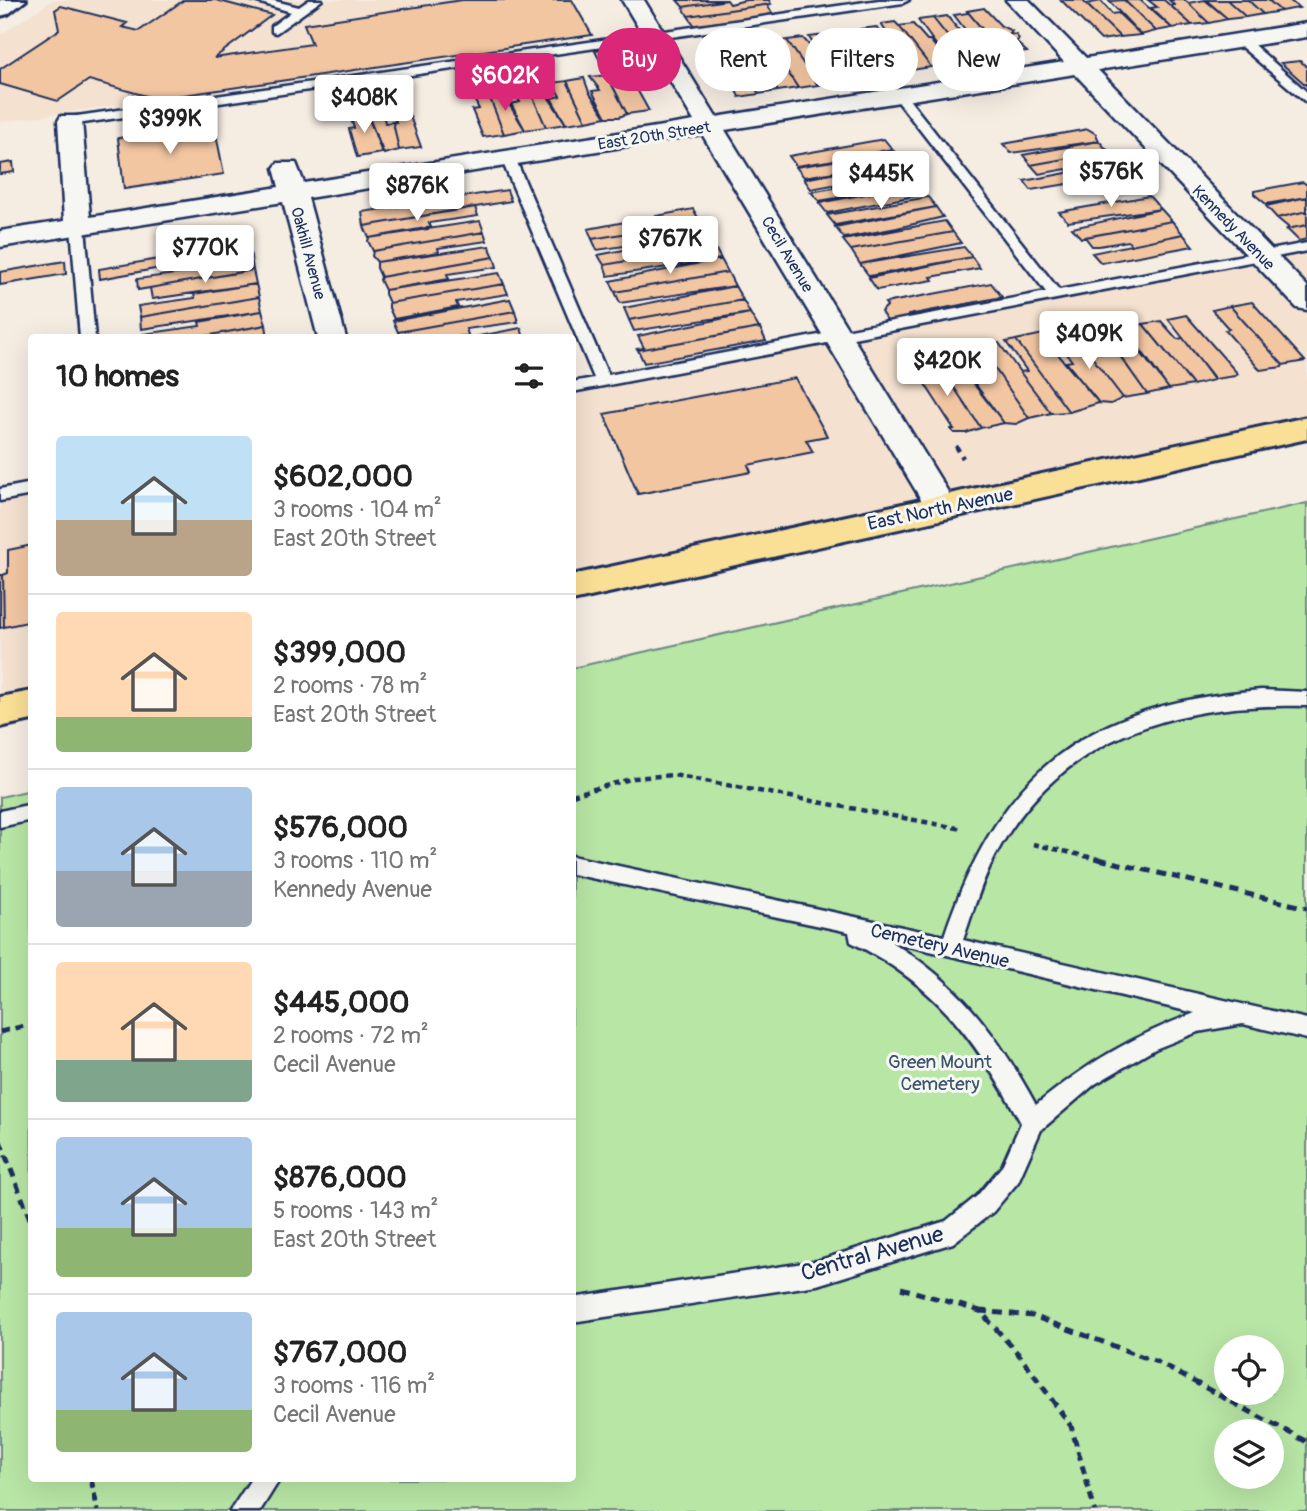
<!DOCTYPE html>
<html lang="en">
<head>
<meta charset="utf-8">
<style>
	:root { --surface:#fff; --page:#f6f6f6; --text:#222; --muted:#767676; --line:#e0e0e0; --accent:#db2777 }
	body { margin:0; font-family:Pangolin,sans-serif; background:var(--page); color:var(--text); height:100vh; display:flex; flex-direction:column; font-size:26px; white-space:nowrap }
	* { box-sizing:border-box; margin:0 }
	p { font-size:23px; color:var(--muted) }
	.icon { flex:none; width:38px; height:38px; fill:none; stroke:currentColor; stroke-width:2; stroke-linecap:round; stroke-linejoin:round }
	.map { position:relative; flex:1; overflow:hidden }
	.drawer { position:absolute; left:28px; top:334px; width:548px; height:1148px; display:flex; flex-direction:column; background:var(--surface); border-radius:7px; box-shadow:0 7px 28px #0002 }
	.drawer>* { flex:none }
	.hud { position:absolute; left:597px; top:28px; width:604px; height:63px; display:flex; gap:14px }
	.controls { position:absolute; left:1214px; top:1335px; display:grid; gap:14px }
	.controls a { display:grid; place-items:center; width:70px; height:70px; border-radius:50%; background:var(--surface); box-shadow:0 7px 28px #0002; font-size:35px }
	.price { position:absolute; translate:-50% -60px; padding:0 16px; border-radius:7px; background:#fff; color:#222; font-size:23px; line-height:46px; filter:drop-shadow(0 2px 4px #0008) }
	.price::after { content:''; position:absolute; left:50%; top:42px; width:21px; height:16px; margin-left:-10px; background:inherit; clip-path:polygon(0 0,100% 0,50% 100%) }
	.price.current { background:var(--accent); color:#fff }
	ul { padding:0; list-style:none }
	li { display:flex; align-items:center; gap:21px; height:175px; padding:0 28px }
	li+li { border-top:2px solid var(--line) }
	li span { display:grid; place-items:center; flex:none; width:196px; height:140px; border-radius:7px; color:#555 }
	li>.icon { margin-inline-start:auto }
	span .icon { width:84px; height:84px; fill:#fffc; stroke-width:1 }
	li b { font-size:30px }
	h2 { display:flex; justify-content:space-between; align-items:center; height:84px; padding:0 28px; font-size:30px }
	.chip { padding:0 24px; border-radius:32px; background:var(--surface); box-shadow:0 7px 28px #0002; font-size:24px; line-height:63px }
	.chip.current { background:var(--accent); color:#fff }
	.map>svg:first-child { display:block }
	.built { fill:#f4e1cf }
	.green { fill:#b8e6a5; stroke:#6a8a82; stroke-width:2; fill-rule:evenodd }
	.building { fill:#f3c6a2; stroke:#1b2f5e; stroke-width:2 }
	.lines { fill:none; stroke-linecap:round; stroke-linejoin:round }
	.service-casing { stroke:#1b2f5e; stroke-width:5 }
	.minor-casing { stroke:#1b2f5e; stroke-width:5 }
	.tertiary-casing { stroke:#1b2f5e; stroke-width:6 }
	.primary-casing { stroke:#1b2f5e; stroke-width:6 }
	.path-far1 { stroke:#1b2f5e; stroke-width:4.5; stroke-dasharray:6 4.5; stroke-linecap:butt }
	.path { stroke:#1b2f5e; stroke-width:5; stroke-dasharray:9 6; stroke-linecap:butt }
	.service { fill:#f6f6f2; fill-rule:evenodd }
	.minor { fill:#f6f6f2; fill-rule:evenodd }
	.tertiary { fill:#f6f6f2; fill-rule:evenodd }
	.primary { fill:#fadf96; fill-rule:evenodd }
	.labels { text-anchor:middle; stroke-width:6; stroke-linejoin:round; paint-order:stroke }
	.far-street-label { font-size:16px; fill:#1b2f5e; stroke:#f6f6f2 }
	.street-label { font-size:19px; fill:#1b2f5e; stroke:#f6f6f2 }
	.park-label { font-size:19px; fill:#3a546c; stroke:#f6f6f2 }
	.near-street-label { font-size:23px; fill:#1b2f5e; stroke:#f6f6f2 }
</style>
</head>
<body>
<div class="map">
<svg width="1307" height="1511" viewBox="0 0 1307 1511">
	<rect width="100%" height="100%" fill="#f5ece2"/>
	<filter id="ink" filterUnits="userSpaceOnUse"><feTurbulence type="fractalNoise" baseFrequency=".0143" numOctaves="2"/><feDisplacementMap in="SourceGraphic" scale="14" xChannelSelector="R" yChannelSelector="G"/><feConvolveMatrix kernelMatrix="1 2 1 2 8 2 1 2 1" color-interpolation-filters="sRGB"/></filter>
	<g filter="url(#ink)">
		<path class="built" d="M53,0h519l20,35 -592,87v-87z
			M1307,247v188l-735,156v-204z
			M31,490v216l-31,7v-217z"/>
		<path class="green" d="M1307,503v1008h-1307v-714l31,-7 1,689h540v-811zM1227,1348h45v45h-45zM1227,1432h45v45h-45z"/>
		<path class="building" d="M184,0h32l56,15 -58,43 98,-14 -8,-20 158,-24h110l20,35 -435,64 -68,-19 -31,21 -58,-17v-15l59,-39 -4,-20 6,-4 66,17 -5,4 17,4z
			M677,0h50l-44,7z
			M727,0l3,4 16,-4h23l2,4 -83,12 -5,-9z
			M1061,0h21l38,37 -19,3z
			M1124,0l31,30 1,1 -15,4 -32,-34z
			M1124,0h16l32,28 -16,3z
			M1148,0h16l28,25 -20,3 -21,-20 6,-1z
			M1169,0h16l24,23 -17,2 -22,-20h4z
			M1185,0l3,3 17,-3 23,19 -19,4z
			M1206,0h21l19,17 -18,2z
			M1227,0h21l15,14 -17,3z
			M1248,0h20l13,11 -18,3z
			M1268,0h21l10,8 -18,3z
			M1101,1l11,13 6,-1 23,22 -21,2 -34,-33z
			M771,4l-4,1 6,9 -44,9 -34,3 -7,-10z
			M984,8l17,18 11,5 -2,3 6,1 3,4 -3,3 11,10 -23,3 -37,-44z
			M967,11l37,44 -17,3 -33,-43 14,-2z
			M947,16l16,19 3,-1 21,24 -19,4 -35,-44z
			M933,18l35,44 -18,2 -32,-44z
			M895,22l4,4 32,41 -19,3 -31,-46z
			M913,24l14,16h3l20,24 -19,3 -32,-41z
			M876,27l14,18h3l19,25 -19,3 -33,-44z
			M824,35l32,44 -20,3 -27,-45z
			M803,38l16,18 17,26 -18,3 -31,-45z
			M787,40l31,45 -20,3 -17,-26 7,-1 -16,-19z
			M765,44l12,19 4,-1 17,26 -20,3 -29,-46z
			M749,45l29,46 -19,3 -29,-47z
			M730,47l29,47 -20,3 -5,-11 -6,-1 -3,-5 3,-3 -17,-27z
			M614,48l35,63 -22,3 -32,-63z
			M1300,61l7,6v19l-26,-23z
			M607,75l20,39 -8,3h-13l-14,-26 8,-1 -10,-13z
			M584,78l5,14 17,25 -20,4 -19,-40z
			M567,81l19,40 -20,3 -15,-26 9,-2 -8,-13z
			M544,84l5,14 17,26 -20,3 -18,-41z
			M528,86l18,41 -21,3 -14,-26 9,-2 -8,-13z
			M504,90l5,14 16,26 -21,4 -16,-41z
			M488,93l16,41 -21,3 -11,-27 7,-1 -7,-14z
			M406,105l15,42 -22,3 -6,-28h3l-7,-15z
			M382,109l3,14 8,-1 6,28 -15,4 -18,-43z
			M366,111l16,42 -25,4 -8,-28 5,-1 -5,-15z
			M214,124l10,50 -100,15 -6,-51z
			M1088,129l8,5 3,7 -88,12 -8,-9z
			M884,139l8,10 -44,9 -52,8 -7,-10z
			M1099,141l9,10 -77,14 -8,-10z
			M894,151l7,10 -97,16 -8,-10z
			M1108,151l11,12 -50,10 -3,-4 -27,5 -8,-9z
			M901,161l7,10 -97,18 -7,-10z
			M13,162l1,10 -14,2v-10z
			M1120,163l8,11 -97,16 -7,-9z
			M910,174l8,10 -99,17 -8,-9z
			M1303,182l4,3v12l-41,7 -12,-10v-3z
			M918,184l7,10 -98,19 -8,-10z
			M507,190l4,11 -147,25 -2,-14z
			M1149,196l12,13 -93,13 -9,-10z
			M928,197l8,10 -101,18 -8,-10z
			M1307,197v14l-30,7 -11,-12z
			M475,207l3,9 -49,7 2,4 -62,11 -4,-9 -1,-3z
			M936,207l7,10 -46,11 -53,10 -9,-11z
			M693,209l7,12 -108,18 -4,-10z
			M1161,209l11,12 -91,17 -9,-10z
			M1307,211v14l-20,4 1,-2 -11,-9z
			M480,221l4,11 -111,19 -5,-10 1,-3z
			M700,221l7,13 -110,16 -5,-11z
			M945,221l8,11 -102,18 -8,-10z
			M1172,221l11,13 -52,11 -3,-4 -29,5h-7l-7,-9z
			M1307,225v14l-8,2 -12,-12z
			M484,232l3,9 -49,7 1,4 -62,10 -5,-6 1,-5z
			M953,232l8,11 -101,21 -9,-14z
			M707,234l7,12 -110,19 -6,-10z
			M1183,234l10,12 -92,17 -9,-10z
			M248,244l3,13 -62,9 -1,-3 -88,16 -1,-10z
			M489,246l5,11 -113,20 -4,-9v-6z
			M714,246l7,13 -113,17 -4,-11z
			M964,247l8,10 -103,19 -9,-12z
			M251,257l2,13 -115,20 -1,-11 53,-7 -1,-6z
			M494,257l3,10 -50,7 2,5 -64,11 -5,-10 1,-3z
			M972,257l8,11 -49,9 2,3 -56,10 -8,-12z
			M721,259l7,13 -113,20 -5,-11z
			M65,261l1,13 -66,11v-13z
			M253,270l3,14 -104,15 -2,-11 -12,2z
			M728,272l7,14 -115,17 -5,-11z
			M499,273l5,11 -115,19 -4,-9v-4z
			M991,283l11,14 -94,18 -1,5 -9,3 -11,-2 -6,-9 6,-6 -2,-3z
			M256,284l3,13 -119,20 -2,-11 57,-8 -1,-4z
			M504,284l4,10 -52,8 2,5 -64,12 -5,-11v-5z
			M735,286l8,14 -114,20 -5,-12z
			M259,297l3,14 -121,18 -1,-12z
			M510,299l5,12 -117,21 -5,-11z
			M743,300l7,13 -116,18 -5,-11z
			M1252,302l53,59 -22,4 -53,-59z
			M1230,306l53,59 -1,2 -22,3 -35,-40 4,-1 -17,-19z
			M262,311l4,14 -72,13h-50l-1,-4 57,-8 -1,-4z
			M515,311l3,11 -52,7 2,6 -16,3 -54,-1v-5z
			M750,313l9,15 -121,22 -1,-1 7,-1 -6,-12z
			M1186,315l52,59 -3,2 -20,3 -47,-60z
			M1161,321l16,18 6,-1 31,42 -21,5 -50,-61z
			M1143,324l50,61 -24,4 -44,-61z
			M266,325l2,13h-74z
			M521,328l3,10h-72l16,-3 1,3z
			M760,328l6,13 -122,22 -6,-13z
			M1120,328l17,20 32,41 -22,5 -45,-64z
			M1092,332l18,22 7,-2 30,42 -24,4 -48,-63z
			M1043,334l22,29 34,40 -30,9 -53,-72z
			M1075,335l48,63 -12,6 -12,-1 -33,-41 6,-1 -17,-22z
			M1016,340l53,72 -18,1 -31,-41 7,-1 -21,-29z
			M999,343l21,29 31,41 -22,5 -49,-71z
			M980,347l49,71 -13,6 -12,-1 -31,-42 8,-1 -20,-29z
			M952,352l20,30 32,41 -23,5 -48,-72z
			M933,356l48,72 -15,5h-12l-3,-4h3l-40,-62 17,-4 -4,-6z
			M795,378l32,58 -21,4 7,12 -65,13 3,7 -113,22 -34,-80z
			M32,545v76l-28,6 -1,-52 5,-2v-23z
			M0,575h3l1,52 -4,1z"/>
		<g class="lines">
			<defs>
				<path id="service" d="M251,0h20l28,7 10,-7h13l-46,33 -4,-1v-6l19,-14z
					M879,0h30l-6,3 -833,122 -6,-4 6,-4z
					M1238,38h8l61,54v11l-69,-59z
					M900,92l4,1 155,197 248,-47v8l-735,141v-10l22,-4 -93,-220 2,-3 12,3 93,217 438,-83 -150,-193v-6z
					M78,223l7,4 10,111h-15l-9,-111z
					M32,483v12l-32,6v-12z
					M1261,690l46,2v14c-128,-4 -247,28 -312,150 -14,26 -22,56 -32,84l344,79v20l-64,-15 -45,8 -43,17 -60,35 -54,46 -23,52 -25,30 -40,31 -136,42 -245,37v-24l245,-37 129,-40 31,-25 25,-30 19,-43c-45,-83 -84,-138 -170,-181l-2,-10 -277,-58v-18l372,80c56,-166 142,-232 317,-246zM891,942l304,71c-62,23 -108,50 -159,92 -38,-69 -76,-122 -145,-163z
					M32,804v16l-32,7v-16z
					M251,1479h29l-20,32h-30z"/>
				<path id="minor" d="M622,0h22l72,117 348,-55 -58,-62h23l57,58 221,-35v14l-209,33 209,216v24l-10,-2 -222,-234 -350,56 233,378 -5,8 -11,3 -11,-3 -229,-382 -394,64 38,140h-28l-35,-136 -283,45v-16l64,-10 -6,-100 3,-5h18l3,5 8,96 189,-30 -5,-19 4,-5h18l8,20 390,-62z"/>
				<path id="tertiary" d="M0,0h26l-18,14 -8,2z"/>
				<path id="primary" d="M1307,417v22l-735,162v-26z
					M32,691v29l-32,7v-30z"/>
			</defs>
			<use href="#service" class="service-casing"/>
			<use href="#minor" class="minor-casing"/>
			<use href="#tertiary" class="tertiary-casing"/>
			<use href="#primary" class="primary-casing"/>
			<path class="path-far1" d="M956,446l7,12
				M572,795l62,-17 39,-3 290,54
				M1033,844l73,17"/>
			<path class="path" d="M1099,859l208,49
				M0,1032l32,-8
				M0,1141l32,83
				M901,1288l79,23 41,46 50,69 24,85
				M980,1311l53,5 124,46 150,80
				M91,1479l7,32"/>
			<use href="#service" class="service"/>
			<use href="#minor" class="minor"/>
			<use href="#tertiary" class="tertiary"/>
			<use href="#primary" class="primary"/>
		</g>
	</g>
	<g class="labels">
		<g class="far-street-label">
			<text transform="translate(654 135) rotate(-9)" y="6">East 20th Street</text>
			<text transform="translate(1234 227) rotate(46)" y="6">Kennedy Avenue</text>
			<text transform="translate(309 253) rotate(75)" y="6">Oakhill Avenue</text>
			<text transform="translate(788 254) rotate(59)" y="6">Cecil Avenue</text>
		</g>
		<g class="street-label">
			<text transform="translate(940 508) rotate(-12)" y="7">East North Avenue</text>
			<text transform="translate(940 945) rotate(13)" y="7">Cemetery Avenue</text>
		</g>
		<g class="park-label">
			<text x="940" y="1068">Green Mount<tspan x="940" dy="22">Cemetery</tspan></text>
		</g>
		<g class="near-street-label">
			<text transform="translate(872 1253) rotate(-16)" y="8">Central Avenue</text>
		</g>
	</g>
</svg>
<div class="controls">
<a><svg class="icon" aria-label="locate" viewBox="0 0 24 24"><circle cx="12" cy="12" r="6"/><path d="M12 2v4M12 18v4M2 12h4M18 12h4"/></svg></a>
<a><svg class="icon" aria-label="layers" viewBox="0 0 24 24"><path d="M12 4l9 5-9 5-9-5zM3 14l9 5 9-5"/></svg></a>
</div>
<b class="price current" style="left:505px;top:113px">$602K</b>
<b class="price" style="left:364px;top:135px">$408K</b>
<b class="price" style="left:170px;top:156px">$399K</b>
<b class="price" style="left:1111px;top:209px">$576K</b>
<b class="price" style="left:881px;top:211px">$445K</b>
<b class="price" style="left:417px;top:223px">$876K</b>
<b class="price" style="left:670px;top:276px">$767K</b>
<b class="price" style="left:205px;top:285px">$770K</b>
<b class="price" style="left:1089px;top:371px">$409K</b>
<b class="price" style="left:947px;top:398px">$420K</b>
<div class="hud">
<a class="chip current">Buy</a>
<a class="chip">Rent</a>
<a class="chip">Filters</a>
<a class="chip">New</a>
</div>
<section class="drawer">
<h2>10 homes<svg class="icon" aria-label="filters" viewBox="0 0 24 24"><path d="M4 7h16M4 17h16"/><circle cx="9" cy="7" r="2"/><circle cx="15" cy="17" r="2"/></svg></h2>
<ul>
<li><span style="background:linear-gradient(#bfe0f5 60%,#b9a48a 0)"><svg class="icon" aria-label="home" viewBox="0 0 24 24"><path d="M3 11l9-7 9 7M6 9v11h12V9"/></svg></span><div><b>$602,000</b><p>3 rooms · 104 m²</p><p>East 20th Street</p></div></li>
<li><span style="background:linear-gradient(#ffd9b3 75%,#8fb573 0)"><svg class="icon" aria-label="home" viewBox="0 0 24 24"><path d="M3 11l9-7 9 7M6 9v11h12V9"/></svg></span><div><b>$399,000</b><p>2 rooms · 78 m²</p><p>East 20th Street</p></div></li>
<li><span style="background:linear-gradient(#a9c7e8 60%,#9aa5b1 0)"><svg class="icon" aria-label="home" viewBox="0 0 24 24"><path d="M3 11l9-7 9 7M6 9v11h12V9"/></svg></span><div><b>$576,000</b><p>3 rooms · 110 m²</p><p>Kennedy Avenue</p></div></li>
<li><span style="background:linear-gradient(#ffd9b3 70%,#7fa58c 0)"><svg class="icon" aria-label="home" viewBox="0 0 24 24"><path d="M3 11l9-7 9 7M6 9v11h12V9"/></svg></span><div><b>$445,000</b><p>2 rooms · 72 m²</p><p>Cecil Avenue</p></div></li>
<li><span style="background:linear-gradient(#a9c7e8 65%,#8fb573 0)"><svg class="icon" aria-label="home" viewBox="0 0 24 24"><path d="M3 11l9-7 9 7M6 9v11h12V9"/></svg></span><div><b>$876,000</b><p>5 rooms · 143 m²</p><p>East 20th Street</p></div></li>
<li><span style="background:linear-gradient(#a9c7e8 70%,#8fb573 0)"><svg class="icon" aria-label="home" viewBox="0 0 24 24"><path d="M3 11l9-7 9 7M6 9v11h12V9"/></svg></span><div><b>$767,000</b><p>3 rooms · 116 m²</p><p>Cecil Avenue</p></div></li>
</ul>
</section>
</div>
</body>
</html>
